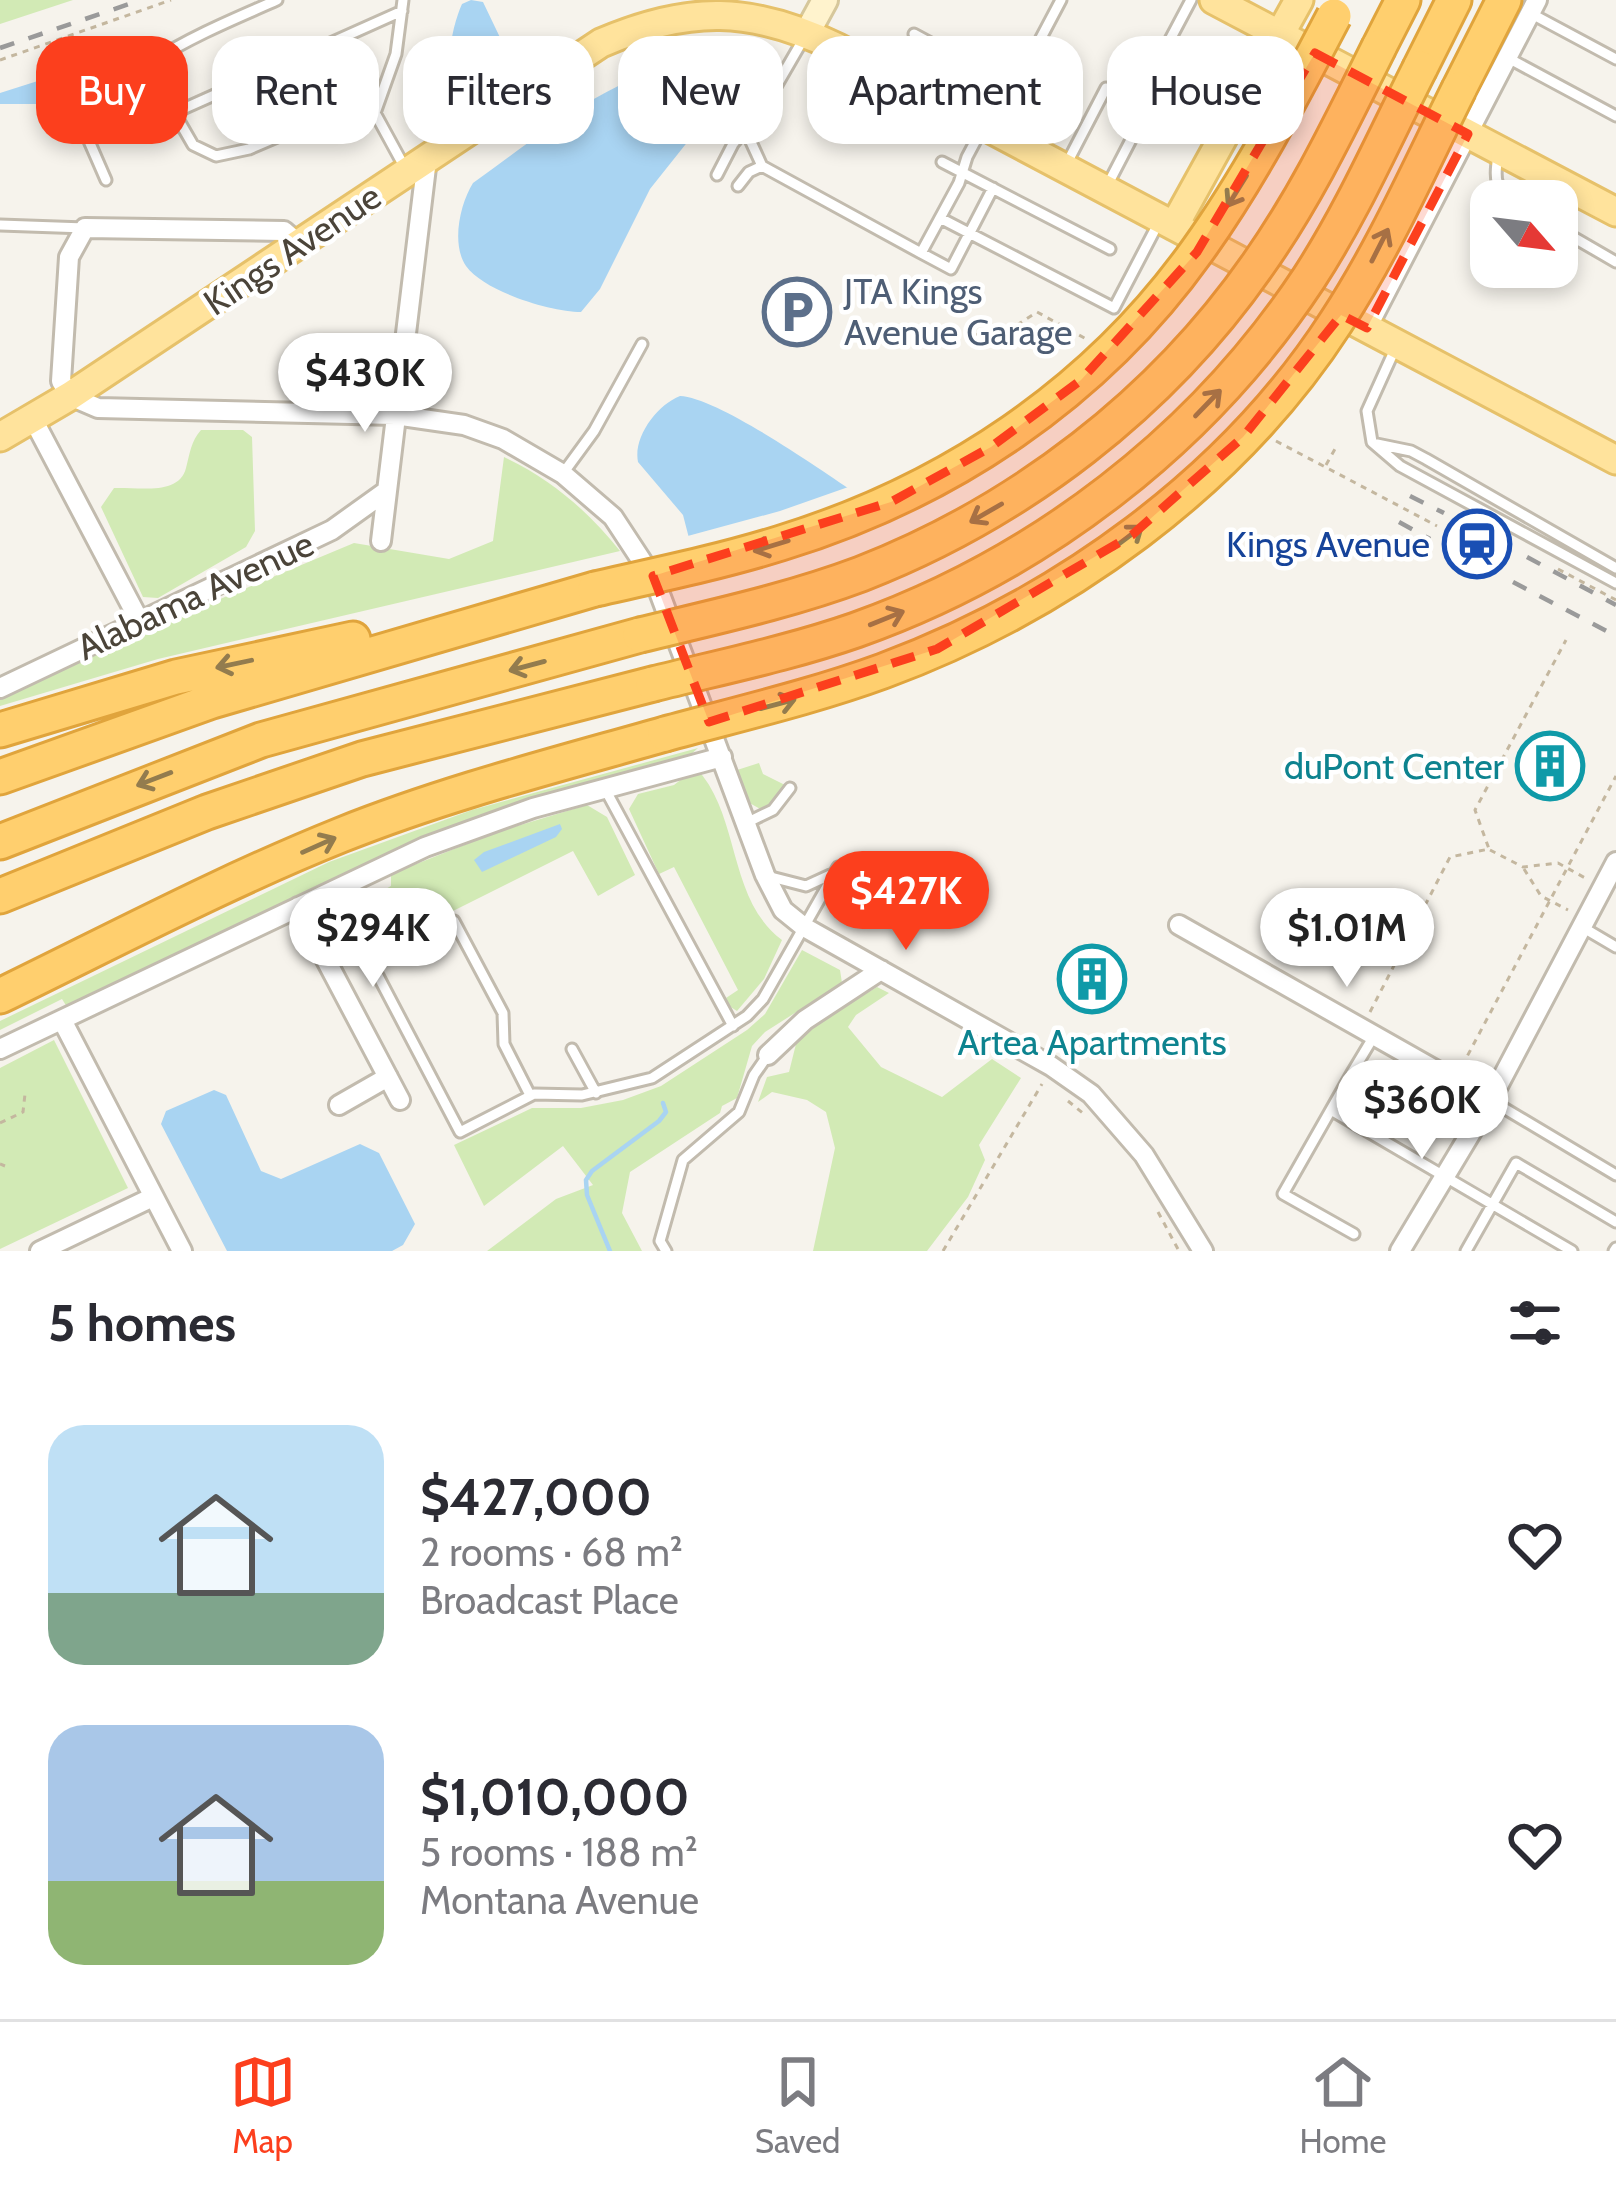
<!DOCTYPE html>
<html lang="en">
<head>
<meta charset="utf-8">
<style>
	:root { --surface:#fff; --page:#f7f7f7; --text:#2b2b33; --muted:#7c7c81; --line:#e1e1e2; --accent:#fc3f1d }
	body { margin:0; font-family:Cabin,sans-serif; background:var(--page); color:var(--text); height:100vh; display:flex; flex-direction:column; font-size:45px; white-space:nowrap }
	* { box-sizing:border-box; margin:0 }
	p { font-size:39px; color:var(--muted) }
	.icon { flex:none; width:66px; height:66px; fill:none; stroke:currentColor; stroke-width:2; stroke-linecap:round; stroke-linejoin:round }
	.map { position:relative; height:1251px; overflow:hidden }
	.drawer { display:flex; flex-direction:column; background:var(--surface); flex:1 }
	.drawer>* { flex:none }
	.banner { position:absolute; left:36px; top:36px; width:1545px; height:108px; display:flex; gap:24px }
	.needle { width:78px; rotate:118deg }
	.fabs { position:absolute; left:1470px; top:180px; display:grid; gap:24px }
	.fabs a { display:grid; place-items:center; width:108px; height:108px; border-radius:24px; background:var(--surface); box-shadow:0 6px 18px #0003; font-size:60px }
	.price { position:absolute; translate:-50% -102px; padding:0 27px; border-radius:42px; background:#fff; color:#222; font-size:39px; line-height:78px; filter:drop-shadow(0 3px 6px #0008) }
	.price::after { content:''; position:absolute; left:50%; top:72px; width:36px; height:27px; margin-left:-18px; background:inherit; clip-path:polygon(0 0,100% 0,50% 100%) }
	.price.on { background:var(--accent); color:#fff }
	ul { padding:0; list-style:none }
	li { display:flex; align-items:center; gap:36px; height:300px; padding:0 48px }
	li span { display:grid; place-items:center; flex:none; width:336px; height:240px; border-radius:36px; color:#555 }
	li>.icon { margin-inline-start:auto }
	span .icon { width:144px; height:144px; fill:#fffc; stroke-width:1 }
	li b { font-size:51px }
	h2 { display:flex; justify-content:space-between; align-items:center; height:144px; padding:0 48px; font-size:51px }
	.chip { padding:0 42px; border-radius:36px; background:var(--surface); box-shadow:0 6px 18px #0003; font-size:42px; line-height:108px }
	.chip.on { background:var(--accent); color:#fff }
	.tab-bar { display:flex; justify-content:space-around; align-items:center; height:168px; border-top:3px solid var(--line); background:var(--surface); font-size:33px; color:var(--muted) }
	.tab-bar a { display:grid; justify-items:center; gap:6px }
	.tab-bar .on { color:var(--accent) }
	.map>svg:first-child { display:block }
	.green { fill:#d2eab5 }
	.water { fill:#a9d4f2 }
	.pier { fill:#f6f3ec }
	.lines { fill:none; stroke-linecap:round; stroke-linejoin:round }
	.stream { stroke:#a9d4f2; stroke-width:4.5 }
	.lane-casing { stroke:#c2bbae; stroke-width:15 }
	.street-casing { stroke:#c2bbae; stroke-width:24 }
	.secondary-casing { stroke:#d6c79b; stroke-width:30 }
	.primary-casing { stroke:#e6c16a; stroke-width:33 }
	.highway-casing { stroke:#e0a43c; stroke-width:39 }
	.path { stroke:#c4b79f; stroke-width:3; stroke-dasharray:6 6; stroke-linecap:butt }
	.lane { stroke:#fff; stroke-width:9 }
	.street { stroke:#fff; stroke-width:18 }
	.secondary { stroke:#fff3cd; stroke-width:24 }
	.primary { stroke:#ffe39c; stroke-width:27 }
	.highway { stroke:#ffcf6e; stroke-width:33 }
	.rail { stroke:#9a9a9a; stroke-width:4.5; stroke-dasharray:15 15; stroke-linecap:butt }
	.highway-bridge-casing { stroke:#e0a43c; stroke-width:39; stroke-linecap:butt }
	.highway-bridge { stroke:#ffcf6e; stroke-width:33 }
	.oneway { stroke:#937c4e }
	.marked { fill:#fc3f1d; fill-opacity:0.2; stroke:#fc3f1d; stroke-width:9; stroke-dasharray:24 15; stroke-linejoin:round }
	.labels { text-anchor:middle; stroke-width:9; stroke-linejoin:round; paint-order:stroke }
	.street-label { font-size:36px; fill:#4b4439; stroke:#fff }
	.service-label { font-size:36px; fill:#4e5e75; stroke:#fff; text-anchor:start }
	.transit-label { font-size:36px; fill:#164399; stroke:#fff; text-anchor:end }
	.culture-label { font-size:36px; fill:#0d838f; stroke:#fff; text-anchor:end }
</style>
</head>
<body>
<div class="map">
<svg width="1616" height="1251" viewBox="0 0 1616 1251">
	<rect width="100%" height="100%" fill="#f6f3ec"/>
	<path class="green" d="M0,0h73l-73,24z
		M201,430h42l9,7 3,94 -9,16 -88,51 -15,-1 -42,-90 13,-19c24,-1 65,8 72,-20 4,-15 5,-27 15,-38z
		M504,457c47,22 84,54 116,94l-462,108 -158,47v-9l36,-21 318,-133 95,16 44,-18z
		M698,748l-11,10 -180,50 -87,32 -353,167 -5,-8 -62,31v-9l329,-159 143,-52z
		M759,763l4,11 22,11 -11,17 -12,8 -16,-9 -12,-30z
		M696,768c45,47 31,131 86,172l-18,39 -27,32 -8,-5 -3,-8 12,-8 -64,-123 -15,7 -30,-65 9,-15 36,-9z
		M587,805l20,12 28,58 -37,21 -25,-45 -192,96 -8,-2c-8,-12 -19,-26 -16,-40l34,-19v-12l106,-42z
		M802,950l38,20 2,13 -77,49 -13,14 -15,52 -15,8 -2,7 -90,59 -8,41 20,38h-155l69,-52 37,-14 -30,-39 -79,60 -30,-61 78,-37h49l42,-8 38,-14 86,-56 18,-16z
		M877,987l12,6 -33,22 -8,12 33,40 61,30 50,-38 29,19 -42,67 6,15 -17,37 -41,54h-114l22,-103 -9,-36 -19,-12 -35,-8 -14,10 9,-25 22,-5 8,-32 6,-8z
		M54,1040l74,148 -128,61v-181z"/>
	<path class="water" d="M471,0l12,2 23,48 -2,10 -41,27c-23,-13 -10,-63 -1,-83z
		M132,51l-46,45 -22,8h-64v-11z
		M721,58l13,6 3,9 -9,18 -78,98 -50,100 -19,23c-30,0 -96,-20 -115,-46 -15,-22 -6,-62 7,-83 79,-56 148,-119 248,-125z
		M680,396c39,2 141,74 177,98l-167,48 -7,-27 -45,-53c-5,-25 19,-57 42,-66z
		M560,824l2,5 -6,8 -74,35 -8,-12 10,-8z
		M214,1090l12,5 35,76 20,8 79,-35 19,9 36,71 -12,21 -11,6h-165l-66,-127 5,-13z"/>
	<path class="pier" d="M854,485l9,8 1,8 -174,54 -5,-11 -1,-7 96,-26z"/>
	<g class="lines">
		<path class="stream" d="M610,1251l-23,-56 -1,-15 6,-9 67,-50 7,-9 -3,-9"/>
		<defs>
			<path id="lane" d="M403,0l-7,54 -21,59 30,55
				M1191,0l-35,66 78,41
				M1530,13l86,46
				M914,34l39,21
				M1508,58l108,58
				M974,66l41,22
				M140,72l27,28 26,45 23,11 33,-7 131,-56
				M174,113l228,-102
				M758,113l-7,29 11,24 159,87 38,-70 8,-26 16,-30
				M995,125l66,-125
				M1498,156c-4,23 -4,34 20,45
				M942,162l168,87
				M1067,163l39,-75 41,21 -40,77
				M717,175l16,-31 34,-42 37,-64
				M106,180l-17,-39c6,-69 133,-116 188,-141
				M738,186l11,-14 13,-6
				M1569,188l-9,18 -1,23 57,33
				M1522,201l13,-8 8,-13
				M940,218l174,90 46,-88
				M0,225l85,3
				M921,253l30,16 42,-81
				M1395,349l-28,62 5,31 28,24 216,117
				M1377,444l34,7 15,8 190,109
				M564,472l30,-41 48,-87
				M605,789l128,237
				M746,823l27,-13 17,-22
				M767,876l39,10 24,-11
				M333,890l127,242 74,-38 48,1 70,-17 95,-62 16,-17 75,-132
				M1582,927l34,20
				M372,965l82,-44 49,92 1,31 26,51
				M572,1049l24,44
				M1353,1071l21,-35
				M1492,1101l124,74
				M1331,1110l241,141
				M1354,1234l-71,-40 70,-123 75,43
				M666,1251l-6,-10 23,-81 56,-48 15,-37 14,-20
				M1466,1251l50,-88 100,59
				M1614,1251l2,-3"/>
			<path id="street" d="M299,244l-15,-13 -199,-3 -16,29 -8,124 9,15 28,12 297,7 69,10 39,14 60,35 50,43 42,64 110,294 18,35 21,17 247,139 40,28 53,61 59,96
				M1367,328l170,-328
				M33,419l107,203
				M381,541l46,-382
				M0,688l332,-158 53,-38
				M298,907l102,193
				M1179,925l311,176
				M62,1020l120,231
				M0,1049l425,-202 108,-39 189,-51
				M768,1055l37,-35 76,-50
				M339,1105l49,-28
				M40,1251l113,-54
				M1400,1251l90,-150 126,-239"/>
			<path id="secondary" d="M807,33l18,-33"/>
			<path id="primary" d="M1214,0l402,212
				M1174,226l125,-226
				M0,437l70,-41 531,-353c88,-38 151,-37 237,5l778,412"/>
			<path id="highway" d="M1379,47l24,-47
				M1420,68l34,-68
				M1459,89l45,-89
				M0,730l176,-53 177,-38
				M0,777l212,-76 383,-112
				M0,842l261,-102 379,-105
				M0,896l207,-84 155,-53 291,-75
				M0,996c113,-55 224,-114 341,-161 105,-42 215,-70 324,-101"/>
		</defs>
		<use href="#lane" class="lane-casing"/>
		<use href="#street" class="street-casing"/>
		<use href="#secondary" class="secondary-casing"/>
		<use href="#primary" class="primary-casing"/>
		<use href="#highway" class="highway-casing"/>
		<path class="path" d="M0,60l171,-60
			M976,334l15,8 46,-30 51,28
			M1276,441l161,85
			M1326,465l9,-16
			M1558,569l58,31
			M1490,850l33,17 35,-4 29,16
			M1524,869l17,27 27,14
			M1370,1012l80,-155 39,-8 -14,-39 91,-170
			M1462,1066l154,-290
			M1068,1101l16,13
			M0,1123l23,-11 2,-18
			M0,1164l5,2
			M1158,1212l21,39
			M943,1251l99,-167"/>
		<use href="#lane" class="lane"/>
		<use href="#street" class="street"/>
		<use href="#secondary" class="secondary"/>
		<use href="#primary" class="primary"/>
		<use href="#highway" class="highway"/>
		<path class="rail" d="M0,48l141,-48
			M1410,496l34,17
			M1399,522l31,17
			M1527,557l89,48
			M1513,582l103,54"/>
		<defs>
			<path id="highway-bridge" d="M595,589c62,-14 125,-27 186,-46 166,-51 314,-149 416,-292 53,-74 95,-155 137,-235
				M640,635c74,-18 149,-34 221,-61 159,-62 301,-171 398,-311 48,-68 83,-142 120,-216
				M653,684c68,-17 137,-31 203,-54 183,-65 346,-190 453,-352 43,-66 75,-139 111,-210
				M665,734c73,-20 147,-37 218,-63 178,-66 349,-188 453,-349 48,-73 84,-155 123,-233"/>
		</defs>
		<use href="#highway-bridge" class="highway-bridge-casing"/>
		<use href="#highway-bridge" class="highway-bridge"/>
	</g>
	<defs><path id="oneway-shaft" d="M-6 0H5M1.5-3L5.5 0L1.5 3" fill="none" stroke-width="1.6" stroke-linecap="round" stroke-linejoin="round" transform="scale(3)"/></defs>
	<g class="oneway">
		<use href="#oneway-shaft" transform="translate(1237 191) rotate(122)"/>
		<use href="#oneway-shaft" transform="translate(1380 245) rotate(-63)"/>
		<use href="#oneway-shaft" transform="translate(1208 403) rotate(-46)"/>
		<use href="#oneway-shaft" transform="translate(986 513) rotate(150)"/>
		<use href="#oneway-shaft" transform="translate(1128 537) rotate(-37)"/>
		<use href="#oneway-shaft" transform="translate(771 546) rotate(163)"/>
		<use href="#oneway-shaft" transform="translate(887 618) rotate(-22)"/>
		<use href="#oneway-shaft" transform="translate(234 664) rotate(168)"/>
		<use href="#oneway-shaft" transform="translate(527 666) rotate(165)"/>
		<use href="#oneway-shaft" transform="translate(778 704) rotate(-15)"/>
		<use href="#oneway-shaft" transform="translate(154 779) rotate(159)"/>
		<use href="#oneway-shaft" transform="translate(319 845) rotate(-24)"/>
	</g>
	<path class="marked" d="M1315,53l153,81 -101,194 -26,-13 -98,122 -111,98 -195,114 -228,73 -56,-146 238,-74 100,-55 90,-67 116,-128z"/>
	<defs>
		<symbol id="parking-ring" viewBox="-11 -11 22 22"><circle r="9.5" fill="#fff" stroke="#5c6f8a" stroke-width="1.5"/><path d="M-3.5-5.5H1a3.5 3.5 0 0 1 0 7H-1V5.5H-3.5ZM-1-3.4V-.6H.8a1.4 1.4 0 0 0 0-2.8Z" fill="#5c6f8a"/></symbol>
		<symbol id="station-ring" viewBox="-11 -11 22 22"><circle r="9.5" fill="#fff" stroke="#1a4fb4" stroke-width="1.5"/><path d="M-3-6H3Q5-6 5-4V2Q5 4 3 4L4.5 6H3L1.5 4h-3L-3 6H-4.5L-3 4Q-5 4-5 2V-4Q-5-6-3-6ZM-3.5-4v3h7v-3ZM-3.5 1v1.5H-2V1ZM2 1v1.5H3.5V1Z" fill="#1a4fb4"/></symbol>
		<symbol id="building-ring" viewBox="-11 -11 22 22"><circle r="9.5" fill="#fff" stroke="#0f9aa8" stroke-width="1.5"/><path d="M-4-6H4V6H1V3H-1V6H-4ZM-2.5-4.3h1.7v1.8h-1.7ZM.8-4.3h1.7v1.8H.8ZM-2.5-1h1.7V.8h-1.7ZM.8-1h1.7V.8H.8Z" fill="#0f9aa8"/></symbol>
	</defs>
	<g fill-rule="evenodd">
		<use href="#parking-ring" x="759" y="274" width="76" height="76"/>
		<use href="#station-ring" x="1439" y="506" width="76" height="76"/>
		<use href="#building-ring" x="1512" y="728" width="76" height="76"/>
		<use href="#building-ring" x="1054" y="941" width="76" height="76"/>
	</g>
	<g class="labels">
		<g class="street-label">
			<text transform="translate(292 249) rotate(-34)" y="13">Kings Avenue</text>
			<text transform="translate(195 595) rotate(-25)" y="13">Alabama Avenue</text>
		</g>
		<g class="service-label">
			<text x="844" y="304">JTA Kings<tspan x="844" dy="41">Avenue Garage</tspan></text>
		</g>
		<g class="transit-label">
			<text x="1430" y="557">Kings Avenue</text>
		</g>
		<g class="culture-label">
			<text x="1504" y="779">duPont Center</text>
			<text x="1092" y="1055" text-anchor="middle">Artea Apartments</text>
		</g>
	</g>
</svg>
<div class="fabs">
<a><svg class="needle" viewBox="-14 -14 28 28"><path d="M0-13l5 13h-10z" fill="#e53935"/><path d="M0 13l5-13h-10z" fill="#7c7c81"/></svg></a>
</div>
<b class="price" style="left:365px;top:435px">$430K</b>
<b class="price on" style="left:906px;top:953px">$427K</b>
<b class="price" style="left:373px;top:990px">$294K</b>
<b class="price" style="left:1347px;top:990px">$1.01M</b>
<b class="price" style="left:1422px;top:1162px">$360K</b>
<div class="banner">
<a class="chip on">Buy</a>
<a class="chip">Rent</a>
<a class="chip">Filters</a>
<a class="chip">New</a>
<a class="chip">Apartment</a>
<a class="chip">House</a>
</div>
</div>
<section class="drawer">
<h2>5 homes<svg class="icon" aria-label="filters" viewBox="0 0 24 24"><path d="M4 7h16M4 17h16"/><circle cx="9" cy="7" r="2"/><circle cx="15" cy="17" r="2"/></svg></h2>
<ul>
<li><span style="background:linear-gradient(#bfe0f5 70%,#7fa58c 0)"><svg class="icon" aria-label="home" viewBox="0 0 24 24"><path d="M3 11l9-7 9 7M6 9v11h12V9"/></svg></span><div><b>$427,000</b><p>2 rooms · 68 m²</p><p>Broadcast Place</p></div><svg class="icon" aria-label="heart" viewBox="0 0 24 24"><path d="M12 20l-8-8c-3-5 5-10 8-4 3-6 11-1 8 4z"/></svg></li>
<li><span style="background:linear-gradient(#a9c7e8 65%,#8fb573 0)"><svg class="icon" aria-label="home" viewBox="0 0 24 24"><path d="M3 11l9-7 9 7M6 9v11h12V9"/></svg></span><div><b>$1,010,000</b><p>5 rooms · 188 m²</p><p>Montana Avenue</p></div><svg class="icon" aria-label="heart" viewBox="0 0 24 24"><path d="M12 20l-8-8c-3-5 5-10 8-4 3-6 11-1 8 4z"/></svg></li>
</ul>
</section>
<nav class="tab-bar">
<a class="on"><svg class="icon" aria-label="map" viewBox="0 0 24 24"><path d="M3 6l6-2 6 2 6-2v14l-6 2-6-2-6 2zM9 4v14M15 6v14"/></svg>Map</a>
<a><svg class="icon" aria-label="saved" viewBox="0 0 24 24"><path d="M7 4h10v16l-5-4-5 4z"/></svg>Saved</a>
<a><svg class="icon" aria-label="home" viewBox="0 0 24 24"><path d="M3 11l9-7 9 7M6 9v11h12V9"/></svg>Home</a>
</nav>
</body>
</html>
